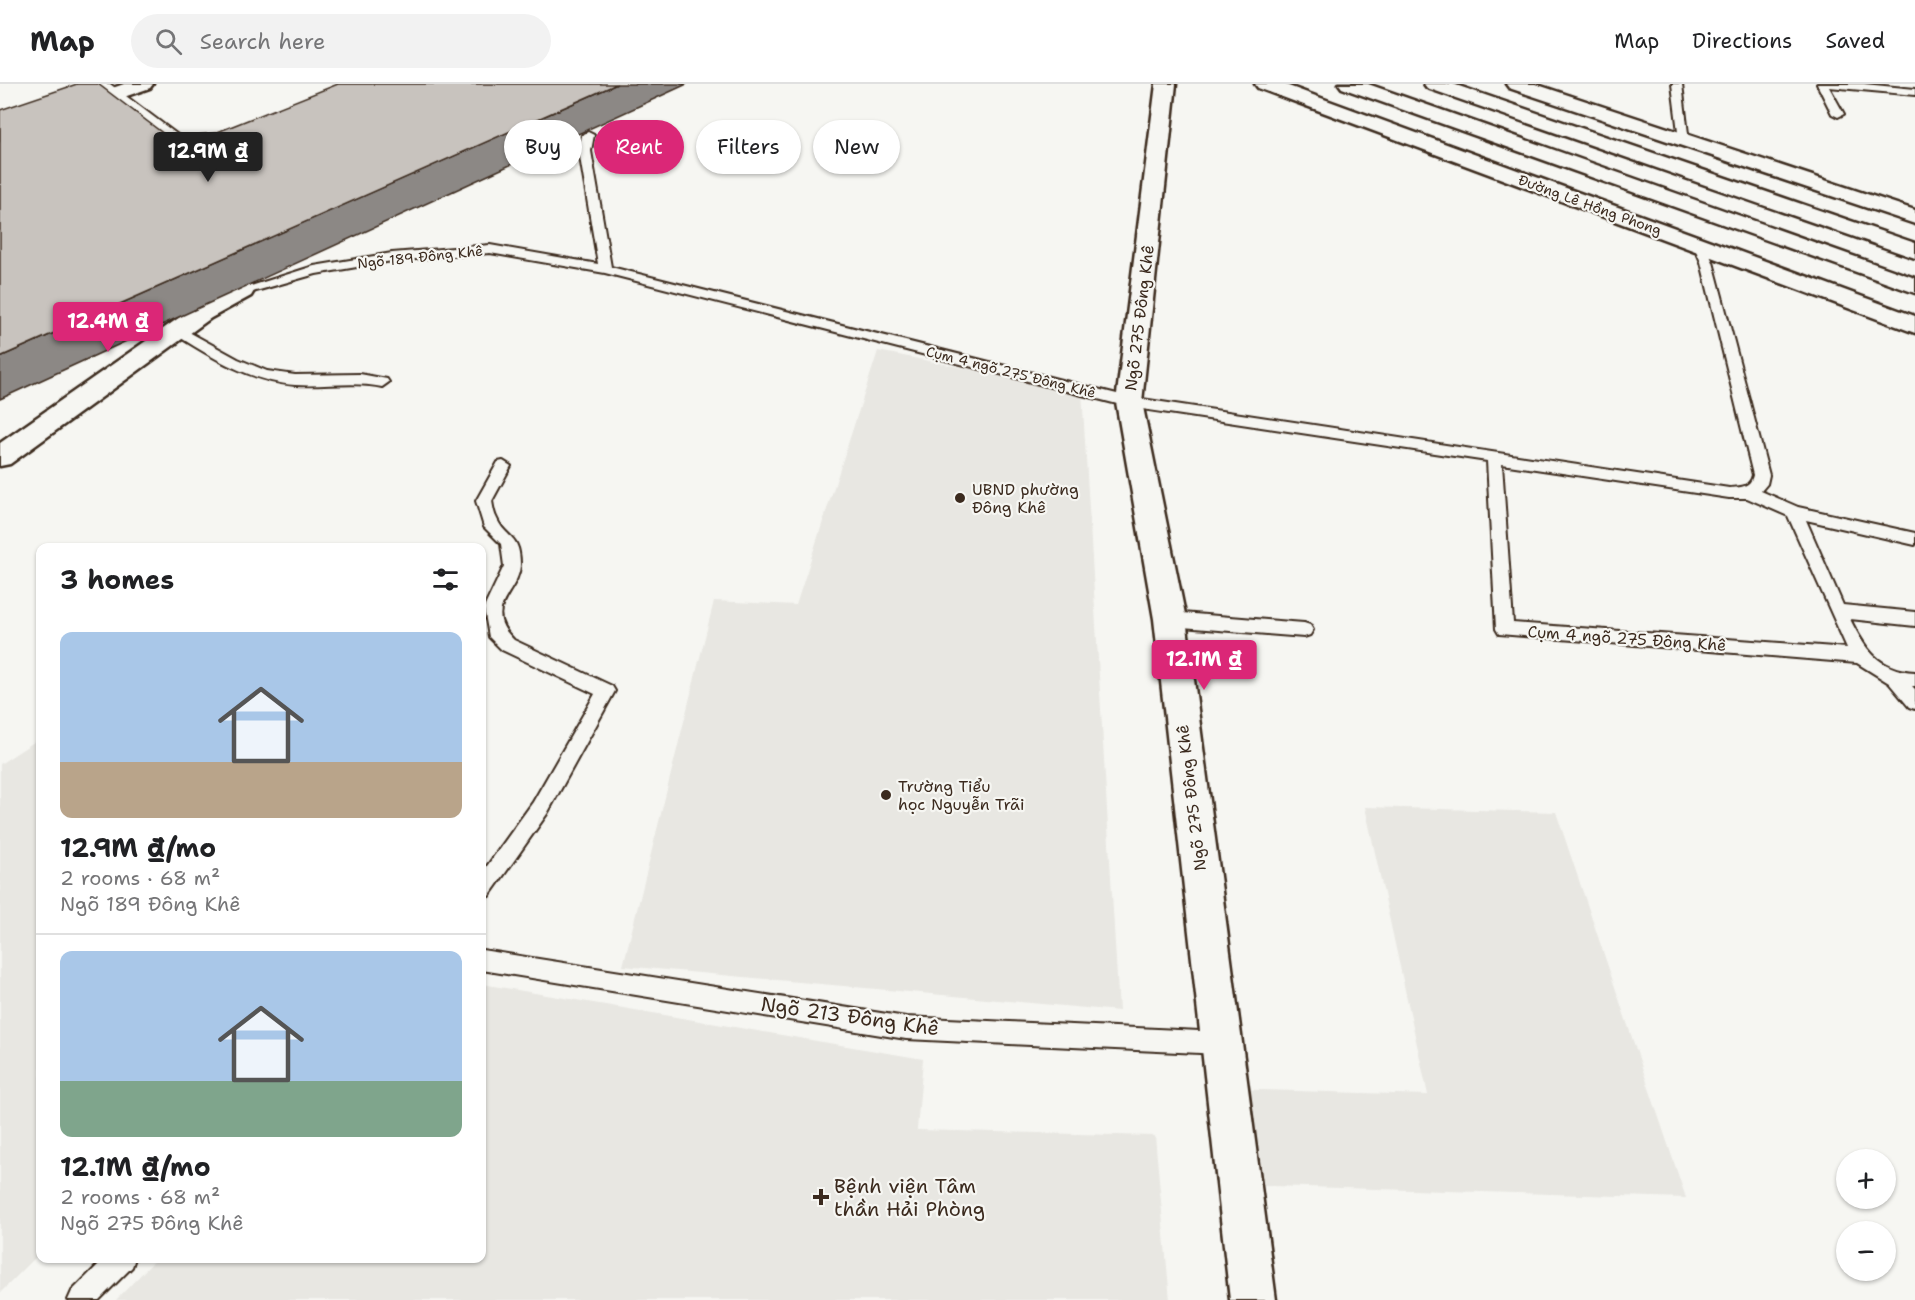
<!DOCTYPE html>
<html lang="en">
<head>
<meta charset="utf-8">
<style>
	:root { --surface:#fff; --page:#f2f2f2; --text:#202124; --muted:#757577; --line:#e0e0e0; --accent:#db2777 }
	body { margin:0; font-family:"Shantell Sans",sans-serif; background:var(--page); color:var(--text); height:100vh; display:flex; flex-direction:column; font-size:22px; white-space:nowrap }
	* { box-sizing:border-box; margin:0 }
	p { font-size:20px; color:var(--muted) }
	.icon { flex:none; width:33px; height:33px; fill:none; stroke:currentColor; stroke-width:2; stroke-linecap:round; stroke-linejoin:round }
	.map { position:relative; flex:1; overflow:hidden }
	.drawer { position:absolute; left:36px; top:459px; width:450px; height:720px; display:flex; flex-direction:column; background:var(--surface); border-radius:12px; box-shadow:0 2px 4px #0004 }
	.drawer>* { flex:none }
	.guide { position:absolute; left:504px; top:36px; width:570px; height:54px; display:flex; gap:12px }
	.tools { position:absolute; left:1836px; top:1065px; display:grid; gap:12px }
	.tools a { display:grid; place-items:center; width:60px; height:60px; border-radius:50%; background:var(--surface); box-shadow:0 2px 4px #0004; font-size:30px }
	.price { position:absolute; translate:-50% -51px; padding:0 14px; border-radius:6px; background:var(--accent); color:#fff; font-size:20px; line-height:39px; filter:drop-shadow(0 2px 3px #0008) }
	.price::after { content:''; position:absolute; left:50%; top:36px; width:18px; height:14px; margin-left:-9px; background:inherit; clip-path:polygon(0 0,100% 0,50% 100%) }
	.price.current { background:#222; color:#fff }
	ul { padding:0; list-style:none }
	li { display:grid; align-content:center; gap:12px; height:318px; padding:0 24px }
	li+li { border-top:2px solid var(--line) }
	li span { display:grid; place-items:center; height:186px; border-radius:12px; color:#555 }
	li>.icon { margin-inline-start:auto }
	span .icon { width:108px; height:108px; fill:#fffc; stroke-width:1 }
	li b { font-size:26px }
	h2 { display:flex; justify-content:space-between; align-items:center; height:72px; padding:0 24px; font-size:26px }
	.chip { padding:0 21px; border-radius:27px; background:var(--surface); box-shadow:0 2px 4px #0004; font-size:21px; line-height:54px }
	.chip.current { background:var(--accent); color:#fff }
	header { display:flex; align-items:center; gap:36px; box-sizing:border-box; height:84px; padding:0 30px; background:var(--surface); border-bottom:2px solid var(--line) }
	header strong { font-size:28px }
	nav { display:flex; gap:33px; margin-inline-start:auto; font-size:21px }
	.search { width:420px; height:54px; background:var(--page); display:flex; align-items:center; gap:15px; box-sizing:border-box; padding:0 21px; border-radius:33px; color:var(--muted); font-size:22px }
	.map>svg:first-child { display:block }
	.built { fill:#e8e7e2 }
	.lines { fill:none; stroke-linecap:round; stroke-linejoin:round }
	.lane-casing { stroke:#3b2a1e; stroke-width:4 }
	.street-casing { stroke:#3b2a1e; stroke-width:5 }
	.primary-casing { stroke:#3b2a1e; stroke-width:5 }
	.lane { fill:#f6f6f2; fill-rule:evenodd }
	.street { fill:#f6f6f2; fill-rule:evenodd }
	.primary { fill:#f6f6f2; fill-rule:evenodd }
	.shaded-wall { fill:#8c8885; stroke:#3b2a1e; stroke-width:1.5 }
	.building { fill:#c8c3be; stroke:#3b2a1e; stroke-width:1.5 }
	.poi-dot { fill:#3b2a1e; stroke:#f6f6f2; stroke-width:2 }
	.labels { text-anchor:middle; stroke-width:4.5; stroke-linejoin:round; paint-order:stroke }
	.far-street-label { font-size:14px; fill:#3b2a1e; stroke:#f6f6f2 }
	.street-label { font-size:16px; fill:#3b2a1e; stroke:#f6f6f2 }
	.poi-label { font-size:16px; fill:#3b2a1e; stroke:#f6f6f2; text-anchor:start }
	.near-street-label { font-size:20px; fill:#3b2a1e; stroke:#f6f6f2 }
	.near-poi-label { font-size:20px; fill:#3b2a1e; stroke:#f6f6f2; text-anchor:start }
</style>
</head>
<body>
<header>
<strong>Map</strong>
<div class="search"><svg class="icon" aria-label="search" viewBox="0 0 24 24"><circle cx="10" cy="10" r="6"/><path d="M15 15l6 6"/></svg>Search here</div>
<nav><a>Map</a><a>Directions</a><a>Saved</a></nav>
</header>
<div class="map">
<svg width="1915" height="1216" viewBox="0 0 1915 1216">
	<rect width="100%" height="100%" fill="#f6f6f2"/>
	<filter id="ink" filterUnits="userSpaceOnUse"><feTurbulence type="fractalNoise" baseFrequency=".0167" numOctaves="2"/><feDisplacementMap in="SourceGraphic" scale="12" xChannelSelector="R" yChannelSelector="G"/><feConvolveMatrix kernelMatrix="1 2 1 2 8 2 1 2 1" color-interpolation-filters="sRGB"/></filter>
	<g filter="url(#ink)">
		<path class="built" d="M878,267l204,40 37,620 -496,-45 91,-365 82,4z
			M40,654v515l-40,40v-529z
			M1365,723l191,5 130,386 -446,-13 -11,-96 199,6z
			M482,900l441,75 -6,71 238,6 15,164h-1054l40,-41 326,-1z"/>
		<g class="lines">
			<defs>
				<path id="lane" d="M98,0h12l89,67 -10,2z
					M1672,0h10l7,58 -10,-2z
					M1817,0h47l51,5v6l-86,-8 15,27 -6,3 -6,-3z
					M588,48l6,3 -3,16 20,116 518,130 600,91c12,-1 21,0 24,-13l-52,-213 -7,-16 6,-4 4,1 9,19 56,213 -2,9 -6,7 37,16 117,26v12l-109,-25 37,85 72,7v14l-65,-7c15,30 28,51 65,53v14h-3l3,3v20l-6,-2 -20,-24 -32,-20 -358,-29 -3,-5 -9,-168 -358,-54 -524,-134 -115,-20 -98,8 -76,13 -74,21 -7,-4 79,-25 78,-13 98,-8 108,19 -19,-113 3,-16zM1502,380l227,34h18l41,18 59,132 -334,-25z
					M178,242l60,33 29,12 28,4 65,-1 27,5 2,3 -7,5c-29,-6 -58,0 -87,-2 -46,-4 -84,-28 -122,-52l-2,-3z
					M503,377l8,5 -19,35c1,6 2,13 5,18 9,20 23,15 23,45 0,29 -40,43 -6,76l98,46 3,5 -68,123 -58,82 -7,2v-25l51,-71 62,-108 -93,-44 -13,-13 -5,-29 20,-42 -3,-22 -17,-17 -8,-26 22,-39z
					M1170,528l134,11 6,2 3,5 -3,5 -6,2 -134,-11 -6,-2 -3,-5 3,-5z
					M482,866l424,67 315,15 8,3 3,8 -3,8 -8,3 -315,-15 -424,-69z
					M105,1174h30l-3,9 -33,33h-31l4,-9z"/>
				<path id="street" d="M124,0h29l-3,4 -150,52v-13z
					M1156,0h20l-34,318 44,217 90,681h-46l-76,-681 -38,-217z
					M242,200l9,2 3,5 -3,5 -40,22 -201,146 -10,2v-23l193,-135z"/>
				<path id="primary" d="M1255,0h28l632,232v17l-657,-245z
					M1339,0h29l547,194v15l-573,-205z
					M1424,0h29l462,159v15l-488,-170z
					M1506,0h29l380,126v14l-406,-136z"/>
			</defs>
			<use href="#lane" class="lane-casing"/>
			<use href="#street" class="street-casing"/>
			<use href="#primary" class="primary-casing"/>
			<use href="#lane" class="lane"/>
			<use href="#street" class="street"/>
			<use href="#primary" class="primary"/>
		</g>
		<path class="shaded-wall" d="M617,0h70l-687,315v-42z"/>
		<path class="building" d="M77,0h21l66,50 14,3 37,-4 123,-49h279l-617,273v-247z"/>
	</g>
	<g class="poi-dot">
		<circle cx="960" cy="414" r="6"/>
		<circle cx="886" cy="711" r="6"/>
		<path d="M818 1104h6v6h6v6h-6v6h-6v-6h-6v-6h6z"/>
	</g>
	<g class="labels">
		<g class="far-street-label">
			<text transform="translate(1590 121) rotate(20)" y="5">Đường Lê Hồng Phong</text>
			<text transform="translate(420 173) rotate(-6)" y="5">Ngõ 189 Đông Khê</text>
			<text transform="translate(1011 288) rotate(14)" y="5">Cụm 4 ngõ 275 Đông Khê</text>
		</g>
		<g class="street-label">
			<text transform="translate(1139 234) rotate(-83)" y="6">Ngõ 275 Đông Khê</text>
			<text transform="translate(1627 554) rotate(4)" y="6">Cụm 4 ngõ 275 Đông Khê</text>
			<text transform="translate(1191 714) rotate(-97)" y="6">Ngõ 275 Đông Khê</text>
		</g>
		<g class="poi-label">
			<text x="972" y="411">UBND phường<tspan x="972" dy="18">Đông Khê</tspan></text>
			<text x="898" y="708">Trường Tiểu<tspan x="898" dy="18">học Nguyễn Trãi</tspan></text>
		</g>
		<g class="near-street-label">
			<text transform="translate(850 932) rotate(8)" y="7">Ngõ 213 Đông Khê</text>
		</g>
		<g class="near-poi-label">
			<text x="834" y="1109">Bệnh viện Tâm<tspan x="834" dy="23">thần Hải Phòng</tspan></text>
		</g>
	</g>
</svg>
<div class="tools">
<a>+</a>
<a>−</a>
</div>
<b class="price current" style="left:208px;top:99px">12.9M ₫</b>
<b class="price" style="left:108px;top:269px">12.4M ₫</b>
<b class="price" style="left:1204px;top:607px">12.1M ₫</b>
<div class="guide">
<a class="chip">Buy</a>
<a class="chip current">Rent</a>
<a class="chip">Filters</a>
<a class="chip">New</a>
</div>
<section class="drawer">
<h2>3 homes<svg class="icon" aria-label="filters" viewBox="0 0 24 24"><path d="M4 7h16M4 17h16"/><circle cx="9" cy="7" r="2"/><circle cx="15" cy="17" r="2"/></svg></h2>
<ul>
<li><span style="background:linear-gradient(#a9c7e8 70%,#b9a48a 0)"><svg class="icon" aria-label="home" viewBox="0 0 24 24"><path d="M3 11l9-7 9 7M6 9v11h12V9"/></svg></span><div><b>12.9M ₫/mo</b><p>2 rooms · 68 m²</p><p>Ngõ 189 Đông Khê</p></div></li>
<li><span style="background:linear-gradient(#a9c7e8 70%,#7fa58c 0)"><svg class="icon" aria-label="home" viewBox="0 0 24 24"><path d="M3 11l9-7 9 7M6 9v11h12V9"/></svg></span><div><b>12.1M ₫/mo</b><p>2 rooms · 68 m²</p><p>Ngõ 275 Đông Khê</p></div></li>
</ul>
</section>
</div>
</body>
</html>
